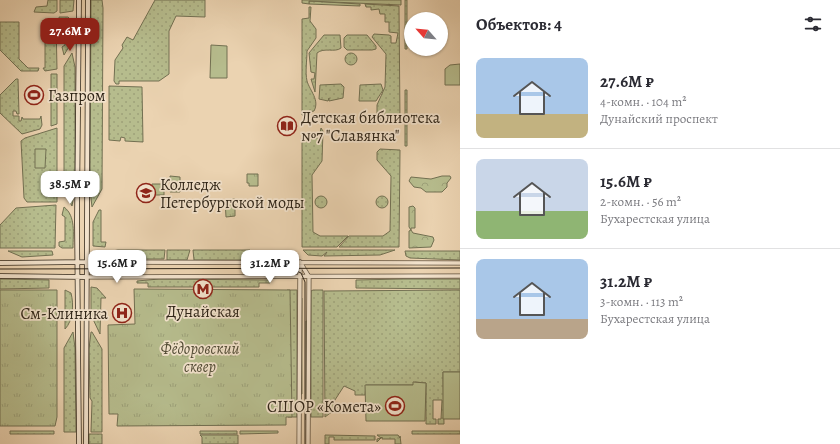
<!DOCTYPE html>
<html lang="ru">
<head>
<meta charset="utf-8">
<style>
	:root { --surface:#fff; --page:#f2f2f3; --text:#2b2b33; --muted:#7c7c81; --line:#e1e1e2; --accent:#8f2418 }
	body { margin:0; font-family:Alegreya,serif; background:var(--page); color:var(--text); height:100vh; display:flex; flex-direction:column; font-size:15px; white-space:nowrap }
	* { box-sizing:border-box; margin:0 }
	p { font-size:13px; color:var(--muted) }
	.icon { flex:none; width:22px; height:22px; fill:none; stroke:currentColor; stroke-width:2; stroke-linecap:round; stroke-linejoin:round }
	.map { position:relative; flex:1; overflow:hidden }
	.panel { display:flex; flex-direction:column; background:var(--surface); width:380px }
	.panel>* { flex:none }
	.needle { width:26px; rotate:297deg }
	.tools { position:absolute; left:404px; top:12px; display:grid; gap:8px }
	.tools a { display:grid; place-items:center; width:44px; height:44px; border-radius:50%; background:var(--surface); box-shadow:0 1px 3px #0004; font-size:20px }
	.price { position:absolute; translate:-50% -34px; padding:0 9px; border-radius:8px; background:#fff; color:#222; font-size:13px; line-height:26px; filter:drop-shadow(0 1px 2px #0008) }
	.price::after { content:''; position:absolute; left:50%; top:24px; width:12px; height:9px; margin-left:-6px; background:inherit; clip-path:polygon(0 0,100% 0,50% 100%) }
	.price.selected { background:var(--accent); color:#fff }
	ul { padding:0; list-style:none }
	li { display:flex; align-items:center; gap:12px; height:100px; padding:0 16px }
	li+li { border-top:1px solid var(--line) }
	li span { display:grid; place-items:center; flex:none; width:112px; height:80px; border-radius:8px; color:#555 }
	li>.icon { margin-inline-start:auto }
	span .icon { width:48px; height:48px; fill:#fffc; stroke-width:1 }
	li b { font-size:17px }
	h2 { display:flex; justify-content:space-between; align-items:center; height:48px; padding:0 16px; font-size:17px }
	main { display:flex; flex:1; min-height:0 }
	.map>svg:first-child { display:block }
	.grass { fill:url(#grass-dots); stroke:#727052 }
	.forest { fill:url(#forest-crowns); stroke:#727052 }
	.park { fill:url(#park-tufts); stroke:#727052 }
	.garden { fill:#b6bc8d; stroke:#727052 }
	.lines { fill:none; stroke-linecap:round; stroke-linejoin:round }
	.tertiary-casing { stroke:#5e503e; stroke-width:5 }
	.secondary-casing { stroke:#2f2518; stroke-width:5.5 }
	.tertiary { stroke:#f2e2cc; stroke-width:3.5 }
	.secondary { stroke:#f2e2cc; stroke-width:4 }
	.tram { stroke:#2f2518; stroke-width:1 }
	.labels { text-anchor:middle; stroke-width:3.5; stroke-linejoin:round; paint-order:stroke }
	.poi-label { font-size:16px; fill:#2f2518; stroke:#f2e2cc; text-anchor:start }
	.park-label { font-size:16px; font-style:italic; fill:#514b35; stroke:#f2e2cc }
</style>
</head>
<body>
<main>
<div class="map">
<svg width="460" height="444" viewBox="0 0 460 444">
	<defs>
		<pattern id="grass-dots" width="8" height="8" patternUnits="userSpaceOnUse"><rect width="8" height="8" fill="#b6bc8d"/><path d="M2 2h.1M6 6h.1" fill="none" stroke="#9da179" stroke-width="1.8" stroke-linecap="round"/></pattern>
		<pattern id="forest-crowns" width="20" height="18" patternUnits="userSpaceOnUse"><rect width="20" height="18" fill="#b6bc8d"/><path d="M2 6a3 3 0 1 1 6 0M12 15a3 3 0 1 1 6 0" fill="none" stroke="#9da179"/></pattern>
		<pattern id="park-tufts" width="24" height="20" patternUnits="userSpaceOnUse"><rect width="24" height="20" fill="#b6bc8d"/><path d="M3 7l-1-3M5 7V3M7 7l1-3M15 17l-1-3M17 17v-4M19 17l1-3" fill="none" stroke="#9da179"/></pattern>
	</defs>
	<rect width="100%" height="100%" fill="#ebd3b1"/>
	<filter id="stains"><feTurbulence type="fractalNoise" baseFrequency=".005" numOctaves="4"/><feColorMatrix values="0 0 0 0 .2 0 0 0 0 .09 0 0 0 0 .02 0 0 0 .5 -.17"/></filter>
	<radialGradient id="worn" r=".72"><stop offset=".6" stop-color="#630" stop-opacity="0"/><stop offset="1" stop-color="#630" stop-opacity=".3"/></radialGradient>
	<path class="grass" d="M48,0h9v11l-3,2 -20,-1 2,-5 11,-1z
		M60,0h14l-1,11 -13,2z
		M91,0h11l1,8 -1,181 -10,18 -2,-17z
		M155,0h50v17l-29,-1 -7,15v43l-10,7h-40v3h-3l-2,-3 1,-21 8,-12 -1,-3 5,-8 6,3z
		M405,0h2v49h-2z
		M309,1l51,3v2l-51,-2z
		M365,4l34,2 1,116 -2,-3h-18l-3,-3v-11l8,-18 1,-33 -14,-17 2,-3 15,1 2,1v7h5l2,-10 -9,-1v-10h-4v-8h-5l-1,-5 -8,1v-3h-5z
		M309,7h2l-1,14 6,8v9l-9,13c0,9 -2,21 0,30 3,10 13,19 7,30l-5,1v4l-7,-1v-96l7,-1z
		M59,17h9l5,5v18l-9,15 -2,-8 3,-2v-22h-5z
		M0,22h19v37l9,9h11l-1,3h-17l-21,-21z
		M54,22h2l1,47 -12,2 -2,-3h2v-36z
		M324,35h16l1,13c-6,5 -17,-1 -24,5l-2,39 -4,-13h3l1,-6 -4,-1 -2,-19z
		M347,35h20l9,11v3l-4,1h-25l-3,-3v-9z
		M72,53l3,14v122l-3,17 -8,-15v-125z
		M345 59a6 6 0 1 1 12 0a6 6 0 1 1-12 0Z
		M51,74h6v50l-6,2z
		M16,79h2l1,35h-2l-1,-3h-3v5h6v5h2l1,-4 1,2h17l1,-3 1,9 -2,4 -18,5 -22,-21v-18z
		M341,84l3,3 -1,11 -14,3v-3l-1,3 -9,-2 1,-14z
		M381,84l2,6 -7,11h-17l1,-16z
		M109,86l33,1 1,55 -18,-1v-3l-4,-1 -1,4 -11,-1z
		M405,90h2v56h-2z
		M57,128v74h-30l-3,-4 -3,-57 4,-3z
		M321,128l2,3 -1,30 -10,14 1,57 7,4h28l-11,11h-35v-109h17z
		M380,149l20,1 -1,97h-60l10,-11h34l7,-5 1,-55 -14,-16v-8z
		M376 202a6 6 0 1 1 12 0a6 6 0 1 1-12 0Z
		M315 202a6 6 0 1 1 12 0a6 6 0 1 1-12 0Z
		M56,205l-1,43h-55v-23l16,-17z
		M64,207c12,9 9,27 9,41h-11l-3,-2v-4l6,-1v-24l-3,-2z
		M99,210h2v32h5l-1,5 -12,-1v-24z
		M118,250h47l-1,9h-40l-1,-2 -10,-1 -1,-5z
		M167,250h23l-3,10h-20z
		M193,250h57l-2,9 -2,1h-52z
		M303,250h92l-15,5 -56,1 3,-4 -5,4 -14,-1z
		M8,251h44l1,4 -31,2z
		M405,251h55v9l-50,-2 -4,-2z
		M0,279l49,1v8l-49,1z
		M159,279l111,1v3h-11v4h-111v-4h-11v-2z
		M403,279h57v10l-104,-1v-8z
		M91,287l6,1 9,10h-5l-1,36 -9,-19z
		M65,290l6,3c3,11 2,28 -6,36z
		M287,290h10v127h-9z
		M313,290h10v127h-12v-126z
		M460,290v82h-17l1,52h-6v-5h3l1,-19h-9v19h3v5h-10v-41l-11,-1 -2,3h-47l-1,10h-10v-4l-11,-5 -11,17 5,3 -1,2 -12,9 -1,-126z
		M301,298h1v96h-1z
		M306,321h1l-1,99z
		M73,332l2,16 1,84h-12v-84z
		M91,332h1l10,17v83h-11l1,-31 -2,-3 -1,-49z
		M10,431h44v3h-44z
		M200,431h37v3h-37z
		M240,431h38v2l-38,1z
		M412,431h48v3h-48z
		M89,434h13v10h-13z
		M200,435h38v9h-36v-7z
		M325,435l50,1v4h-41v-3h-5v7h-4z
		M377,435h21l2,3v-2l1,8h-6v-5h-13v-2l-5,5v-3l4,-1z"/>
	<path class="forest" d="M442,176h8l1,2 -4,5v4l-5,5h-16l-5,-4 -7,-1 -5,-6 2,-4 20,2z
		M413,206l2,2v20h-4v2l2,3 20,4 1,3 -3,7 -22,1v-17l2,-1 -2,-3v-20z"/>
	<path class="park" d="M302,0h99v5l-92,-4v3l-7,-1z
		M247,174h11v12h-9v-3h-2z
		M235,199v17l-9,1 -1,-17z
		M134,289l156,1 2,127h-6v8l-169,1 1,-12h-9l-1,-89 27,-1z
		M0,290h57v127l-2,9h-55z"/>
	<path class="garden" d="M211,45l16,1v32h-17z
		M460,64v21h-15v-16l5,-4z
		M35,149h11l-1,19h-10z
		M170,176l10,1v15h-10z
		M152,184h12v11h-13z
		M443,372h17v47h-17z
		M413,382l13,1 -1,38h-59l-1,-36h48z"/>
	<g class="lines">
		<defs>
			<path id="tertiary" d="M87,262l373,1
				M300,262l9,15 -1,167
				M86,277l374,-1
				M299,444l1,-181"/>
			<path id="secondary" d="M79,0l-2,222 2,222
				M0,263l87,-1
				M0,276l86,1
				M86,444l2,-444"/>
		</defs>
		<use href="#tertiary" class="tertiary-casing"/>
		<use href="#secondary" class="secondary-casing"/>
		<use href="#tertiary" class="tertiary"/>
		<use href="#secondary" class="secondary"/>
		<path class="tram" d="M0,269l460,-1
			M292,269l9,4 4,9v162"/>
	</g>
	<defs>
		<symbol id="stadium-ring" viewBox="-11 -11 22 22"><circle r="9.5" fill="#f2e2cc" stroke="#8f2418" stroke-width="1.5"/><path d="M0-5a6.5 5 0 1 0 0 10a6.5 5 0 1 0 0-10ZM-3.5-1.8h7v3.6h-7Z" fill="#8f2418"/></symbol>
		<symbol id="library-ring" viewBox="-11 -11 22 22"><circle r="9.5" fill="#f2e2cc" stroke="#8f2418" stroke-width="1.5"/><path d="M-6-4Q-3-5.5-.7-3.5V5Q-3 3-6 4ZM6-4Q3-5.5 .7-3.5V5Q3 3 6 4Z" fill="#8f2418"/></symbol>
		<symbol id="university-ring" viewBox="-11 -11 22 22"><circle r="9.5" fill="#f2e2cc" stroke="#8f2418" stroke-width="1.5"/><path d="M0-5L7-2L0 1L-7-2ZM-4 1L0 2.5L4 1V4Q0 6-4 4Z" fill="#8f2418"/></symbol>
		<symbol id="metro-ring" viewBox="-11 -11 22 22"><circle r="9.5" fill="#f2e2cc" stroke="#8f2418" stroke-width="1.5"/><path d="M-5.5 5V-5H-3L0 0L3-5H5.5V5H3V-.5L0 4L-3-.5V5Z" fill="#8f2418"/></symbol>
		<symbol id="hospital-ring" viewBox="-11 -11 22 22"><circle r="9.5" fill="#f2e2cc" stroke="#8f2418" stroke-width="1.5"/><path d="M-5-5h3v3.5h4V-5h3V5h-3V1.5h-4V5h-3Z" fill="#8f2418"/></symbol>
	</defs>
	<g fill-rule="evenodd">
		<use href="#stadium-ring" x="23" y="84" width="22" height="22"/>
		<use href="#library-ring" x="276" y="115" width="22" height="22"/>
		<use href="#university-ring" x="135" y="182" width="22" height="22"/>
		<use href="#metro-ring" x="192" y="278" width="22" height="22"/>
		<use href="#hospital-ring" x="111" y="302" width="22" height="22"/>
		<use href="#stadium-ring" x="384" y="395" width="22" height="22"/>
	</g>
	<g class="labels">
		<g class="poi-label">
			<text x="48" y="101">Газпром</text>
			<text x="301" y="123">Детская библиотека<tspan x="301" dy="18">№7 "Славянка"</tspan></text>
			<text x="160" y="190">Колледж<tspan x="160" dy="18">Петербургской моды</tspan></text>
			<text x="203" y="317" text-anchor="middle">Дунайская</text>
			<text x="108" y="319" text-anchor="end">См-Клиника</text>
			<text x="381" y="412" text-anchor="end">СШОР «Комета»</text>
		</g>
		<g class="park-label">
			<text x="200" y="354">Фёдоровский<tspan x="200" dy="18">сквер</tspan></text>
		</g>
	</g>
	<rect width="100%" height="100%" filter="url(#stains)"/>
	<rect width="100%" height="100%" fill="url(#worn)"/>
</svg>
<div class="tools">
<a><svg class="needle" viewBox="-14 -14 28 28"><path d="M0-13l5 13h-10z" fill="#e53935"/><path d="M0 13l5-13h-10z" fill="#7c7c81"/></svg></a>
</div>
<b class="price selected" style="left:70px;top:52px">27.6M ₽</b>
<b class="price" style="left:70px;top:205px">38.5M ₽</b>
<b class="price" style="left:117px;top:284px">15.6M ₽</b>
<b class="price" style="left:270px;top:284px">31.2M ₽</b>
</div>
<section class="panel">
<h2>Объектов: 4<svg class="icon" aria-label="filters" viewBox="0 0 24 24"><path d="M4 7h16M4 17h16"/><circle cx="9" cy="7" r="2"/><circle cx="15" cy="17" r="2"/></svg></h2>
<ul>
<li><span style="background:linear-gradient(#a9c7e8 70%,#c2b280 0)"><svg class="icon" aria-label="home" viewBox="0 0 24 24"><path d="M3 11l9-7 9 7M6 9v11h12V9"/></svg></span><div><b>27.6M ₽</b><p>4-комн. · 104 m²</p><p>Дунайский проспект</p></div></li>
<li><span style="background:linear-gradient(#c9d6e8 65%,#8fb573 0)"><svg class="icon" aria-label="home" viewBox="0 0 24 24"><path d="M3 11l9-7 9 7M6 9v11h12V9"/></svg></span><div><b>15.6M ₽</b><p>2-комн. · 56 m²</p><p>Бухарестская улица</p></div></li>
<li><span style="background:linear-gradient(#a9c7e8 75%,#b9a48a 0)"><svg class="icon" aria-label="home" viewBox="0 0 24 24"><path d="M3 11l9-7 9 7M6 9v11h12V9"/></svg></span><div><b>31.2M ₽</b><p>3-комн. · 113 m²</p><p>Бухарестская улица</p></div></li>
</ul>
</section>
</main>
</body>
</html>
